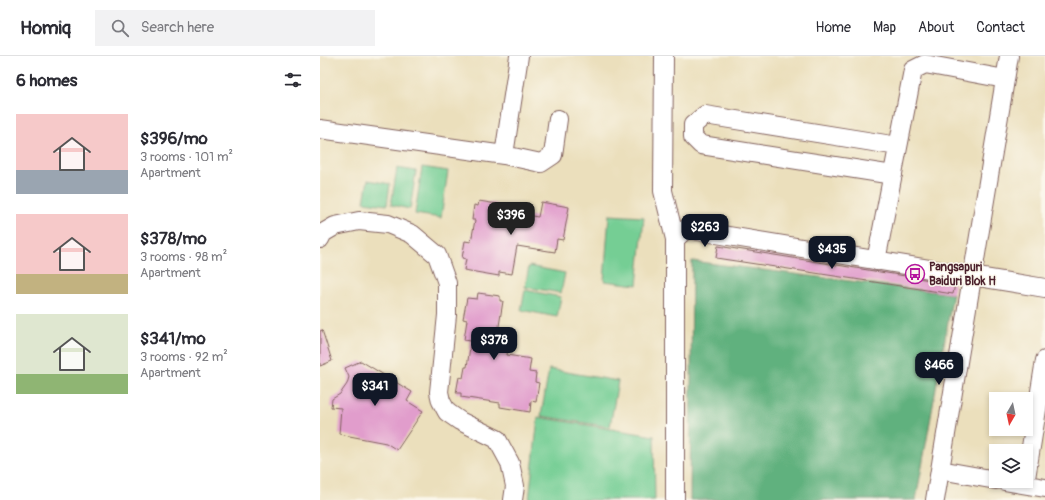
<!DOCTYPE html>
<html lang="en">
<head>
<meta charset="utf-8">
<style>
	:root { --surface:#fff; --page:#f2f2f3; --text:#2b2b33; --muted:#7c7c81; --line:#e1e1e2; --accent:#111827 }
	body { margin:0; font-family:Pangolin,sans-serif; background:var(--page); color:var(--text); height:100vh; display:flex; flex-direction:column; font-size:15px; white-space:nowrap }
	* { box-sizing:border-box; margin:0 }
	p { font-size:13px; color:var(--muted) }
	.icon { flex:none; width:22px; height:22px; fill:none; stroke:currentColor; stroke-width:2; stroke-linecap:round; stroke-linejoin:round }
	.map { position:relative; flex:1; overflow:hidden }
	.panel { display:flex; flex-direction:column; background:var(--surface); width:320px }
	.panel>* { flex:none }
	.needle { width:26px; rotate:189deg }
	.fabs { position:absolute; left:669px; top:336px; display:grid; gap:8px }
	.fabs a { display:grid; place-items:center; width:44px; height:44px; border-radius:0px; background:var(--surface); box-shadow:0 2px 6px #0003; font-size:20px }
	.price { position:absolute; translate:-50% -34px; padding:0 9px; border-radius:8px; background:var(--accent); color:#fff; font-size:13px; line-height:26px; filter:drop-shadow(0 1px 2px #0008) }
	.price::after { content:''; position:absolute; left:50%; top:24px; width:12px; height:9px; margin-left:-6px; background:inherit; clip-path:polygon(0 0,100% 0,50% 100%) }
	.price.current { background:#222; color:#fff }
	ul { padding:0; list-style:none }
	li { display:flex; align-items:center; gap:12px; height:100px; padding:0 16px }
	li span { display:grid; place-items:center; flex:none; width:112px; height:80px; border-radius:0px; color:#555 }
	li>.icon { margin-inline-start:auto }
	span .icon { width:48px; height:48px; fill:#fffc; stroke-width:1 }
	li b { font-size:17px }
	h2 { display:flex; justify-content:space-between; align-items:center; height:48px; padding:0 16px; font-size:17px }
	header { display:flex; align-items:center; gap:24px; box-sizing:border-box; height:56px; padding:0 20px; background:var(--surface); border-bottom:1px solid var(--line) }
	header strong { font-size:19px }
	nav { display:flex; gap:22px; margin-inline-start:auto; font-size:14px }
	.search { width:280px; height:36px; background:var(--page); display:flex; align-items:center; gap:10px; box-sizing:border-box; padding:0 14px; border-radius:0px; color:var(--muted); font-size:15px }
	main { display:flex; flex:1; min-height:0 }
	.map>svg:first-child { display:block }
	.green { fill:#75ce94; stroke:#607660 }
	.forest { fill:#60b17e; stroke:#556854 }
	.building { fill:#e19dcc }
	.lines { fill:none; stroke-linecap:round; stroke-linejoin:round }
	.minor-casing { stroke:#82625e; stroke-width:20 }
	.minor { stroke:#fff; stroke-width:18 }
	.labels { text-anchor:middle; stroke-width:3; stroke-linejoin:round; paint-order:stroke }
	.poi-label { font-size:12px; font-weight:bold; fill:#4a1f2b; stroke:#fbf7ec; text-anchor:start }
</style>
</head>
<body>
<header>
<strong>Homiq</strong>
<div class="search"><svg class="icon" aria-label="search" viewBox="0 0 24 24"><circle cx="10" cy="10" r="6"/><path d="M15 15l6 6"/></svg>Search here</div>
<nav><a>Home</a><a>Map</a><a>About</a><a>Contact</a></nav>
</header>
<main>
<section class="panel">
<h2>6 homes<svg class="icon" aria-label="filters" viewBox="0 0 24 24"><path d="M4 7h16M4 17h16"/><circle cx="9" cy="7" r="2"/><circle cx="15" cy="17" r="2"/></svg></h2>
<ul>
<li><span style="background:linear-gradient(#f6c9c9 70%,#9aa5b1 0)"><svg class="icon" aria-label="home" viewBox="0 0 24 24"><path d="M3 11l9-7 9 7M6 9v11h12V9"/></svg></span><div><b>$396/mo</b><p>3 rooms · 101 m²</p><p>Apartment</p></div></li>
<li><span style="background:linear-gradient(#f6c9c9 75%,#c2b280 0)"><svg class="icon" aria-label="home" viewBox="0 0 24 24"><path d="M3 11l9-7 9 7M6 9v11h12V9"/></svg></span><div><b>$378/mo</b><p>3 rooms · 98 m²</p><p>Apartment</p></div></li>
<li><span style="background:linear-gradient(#dfe7d0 75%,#8fb573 0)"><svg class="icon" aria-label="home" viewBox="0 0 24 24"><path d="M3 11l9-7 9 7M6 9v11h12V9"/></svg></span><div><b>$341/mo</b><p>3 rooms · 92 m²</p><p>Apartment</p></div></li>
</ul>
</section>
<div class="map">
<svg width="725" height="444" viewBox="0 0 725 444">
	<rect width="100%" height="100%" fill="#fbf7ec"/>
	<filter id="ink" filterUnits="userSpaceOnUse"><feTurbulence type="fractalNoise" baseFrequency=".025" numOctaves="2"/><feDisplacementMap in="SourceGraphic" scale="8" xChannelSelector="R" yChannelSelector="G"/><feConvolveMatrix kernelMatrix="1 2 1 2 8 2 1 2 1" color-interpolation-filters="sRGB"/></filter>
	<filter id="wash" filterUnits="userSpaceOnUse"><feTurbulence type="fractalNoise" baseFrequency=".012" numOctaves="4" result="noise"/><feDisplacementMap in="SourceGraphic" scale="16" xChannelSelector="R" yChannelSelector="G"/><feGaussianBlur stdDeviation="0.9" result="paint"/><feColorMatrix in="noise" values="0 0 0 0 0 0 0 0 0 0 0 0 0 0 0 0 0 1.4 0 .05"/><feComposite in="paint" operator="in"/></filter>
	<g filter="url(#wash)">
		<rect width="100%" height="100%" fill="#ebdfbc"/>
		<path class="green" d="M102,111l26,4 -7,47 -26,-4z
			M77,112l19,3 -6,38 -19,-4z
			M48,124l22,4 -3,21 -23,-3z
			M289,159l35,2 -7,68 -33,-4z
			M209,210l36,7 -4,20 -36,-6z
			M205,234l36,7 -4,20 -36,-7z
			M229,313l69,12 -8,46 -69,-11z
			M218,361l116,19 1,64h-126z"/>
		<path class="forest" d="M372,205l261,33 -37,206h-226z"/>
		<g id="blocks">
			<path class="building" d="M159,145l18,3v3l10,2v3l31,5 3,-15 28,5 -6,33 -6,-1 -2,13 -38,-6 -5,28 -13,-2v4l-35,-6 2,-11 -4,-1 3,-17 6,1 4,-22h-3l2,-15 4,1z
				M398,190l237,38 -2,10 -237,-36z
				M158,237l22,3v5h3l-7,44 12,2 -1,8 24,4 -2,13 7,1 -1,9 4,1 -3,19 -5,-1 -1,11 -30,-5v-4l-39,-6v-4h-5l3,-16 4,1 2,-11h2l4,-26 -7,-1 3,-20 -4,-1 4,-21 10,1z
				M2,274l10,31 -12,5v-35z
				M41,305l51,31 -5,9 16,10 -26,39 -11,-7 -47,-9 2,-26 -10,-1 1,-8 8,-5 7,-10 2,-7 -4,-9z"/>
		</g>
	</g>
	<g filter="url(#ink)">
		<use href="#blocks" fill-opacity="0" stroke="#82625e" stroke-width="1"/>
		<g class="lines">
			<defs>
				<path id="minor" d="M344,0l-1,135 12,48
					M0,73l184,26 37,8 12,-8 5,-36
					M184,99l15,-99
					M573,119l-192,-30 -8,-8v-12l12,-10 193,31
					M0,183l3,-6 12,-7 24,-5 29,3 24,10 25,21 10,28v32l-8,77 2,9 6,11 13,9 37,18 13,24 5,23 -2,14
					M556,205l37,-191 12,-6 80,15
					M620,414l56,10
					M706,422l19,-118
					M684,425l41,7
					M355,444v-261l11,-10 359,59
					M615,444l74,-444"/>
			</defs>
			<use href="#minor" class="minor-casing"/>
			<use href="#minor" class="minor"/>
		</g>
	</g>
	<defs>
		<symbol id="bus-ring" viewBox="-11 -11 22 22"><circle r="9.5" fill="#fbf7ec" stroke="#b5179e" stroke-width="1.5"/><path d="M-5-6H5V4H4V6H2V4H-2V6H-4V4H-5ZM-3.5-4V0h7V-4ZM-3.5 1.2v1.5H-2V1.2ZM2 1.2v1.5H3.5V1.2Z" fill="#b5179e"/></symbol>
	</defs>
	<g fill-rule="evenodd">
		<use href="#bus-ring" x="584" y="207" width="22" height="22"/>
	</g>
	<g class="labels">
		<g class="poi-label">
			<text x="609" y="215">Pangsapuri<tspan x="609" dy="14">Baiduri Blok H</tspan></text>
		</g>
	</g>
</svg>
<div class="fabs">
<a><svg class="needle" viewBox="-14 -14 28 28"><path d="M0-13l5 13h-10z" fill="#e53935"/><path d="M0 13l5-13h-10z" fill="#7c7c81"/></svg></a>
<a><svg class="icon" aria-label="layers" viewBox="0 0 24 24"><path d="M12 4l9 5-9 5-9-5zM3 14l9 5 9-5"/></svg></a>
</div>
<b class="price current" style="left:191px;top:180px">$396</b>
<b class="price" style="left:385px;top:192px">$263</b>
<b class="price" style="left:512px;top:214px">$435</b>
<b class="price" style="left:174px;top:305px">$378</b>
<b class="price" style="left:619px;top:330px">$466</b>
<b class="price" style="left:55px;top:351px">$341</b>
</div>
</main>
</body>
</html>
